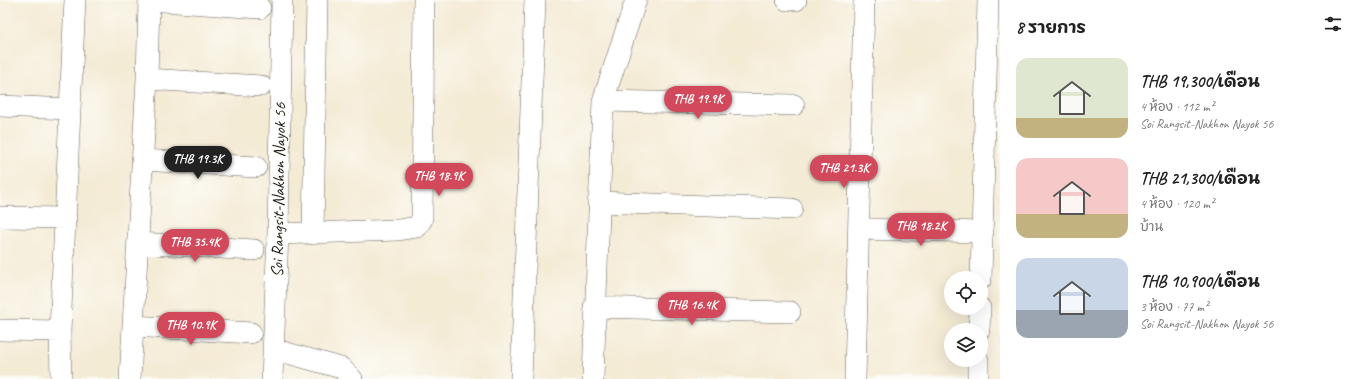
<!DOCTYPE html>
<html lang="th">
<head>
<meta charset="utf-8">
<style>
	:root { --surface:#fff; --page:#f2f2f2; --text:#222; --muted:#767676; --accent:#d1495b }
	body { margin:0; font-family:Caveat,"Playpen Sans Thai",sans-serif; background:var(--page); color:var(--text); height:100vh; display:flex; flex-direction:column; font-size:15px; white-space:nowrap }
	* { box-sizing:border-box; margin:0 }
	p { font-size:13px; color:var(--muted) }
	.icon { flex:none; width:22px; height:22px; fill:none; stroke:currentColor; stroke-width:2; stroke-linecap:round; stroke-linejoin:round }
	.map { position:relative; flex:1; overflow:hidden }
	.panel { display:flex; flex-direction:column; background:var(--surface); width:360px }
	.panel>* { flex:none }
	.tools { position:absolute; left:944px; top:271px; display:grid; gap:8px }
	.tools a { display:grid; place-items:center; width:44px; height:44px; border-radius:50%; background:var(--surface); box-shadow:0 4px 16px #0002; font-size:20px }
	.price { position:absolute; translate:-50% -34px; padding:0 9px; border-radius:14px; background:var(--accent); color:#fff; font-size:13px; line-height:26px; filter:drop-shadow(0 1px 2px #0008) }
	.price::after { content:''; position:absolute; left:50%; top:24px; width:12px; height:9px; margin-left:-6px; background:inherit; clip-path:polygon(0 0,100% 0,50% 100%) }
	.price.active { background:#222; color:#fff }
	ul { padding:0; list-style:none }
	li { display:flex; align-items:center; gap:12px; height:100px; padding:0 16px }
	li span { display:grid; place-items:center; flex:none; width:112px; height:80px; border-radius:12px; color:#555 }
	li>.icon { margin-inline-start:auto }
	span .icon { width:48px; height:48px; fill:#fffc; stroke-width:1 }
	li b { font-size:17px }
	h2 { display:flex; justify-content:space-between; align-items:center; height:48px; padding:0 16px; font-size:17px }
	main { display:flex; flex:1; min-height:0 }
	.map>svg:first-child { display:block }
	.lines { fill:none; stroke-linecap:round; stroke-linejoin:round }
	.minor-casing { stroke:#68645d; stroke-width:22 }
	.minor { stroke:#fff; stroke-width:21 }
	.labels { text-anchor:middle; stroke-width:3; stroke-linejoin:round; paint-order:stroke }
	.street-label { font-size:17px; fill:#1c1c1c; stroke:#fdfcf7 }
</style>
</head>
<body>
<main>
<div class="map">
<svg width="1000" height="379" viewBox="0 0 1000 379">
	<rect width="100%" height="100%" fill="#fdfcf7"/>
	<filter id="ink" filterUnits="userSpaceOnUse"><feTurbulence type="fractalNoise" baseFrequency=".025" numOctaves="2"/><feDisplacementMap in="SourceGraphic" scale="8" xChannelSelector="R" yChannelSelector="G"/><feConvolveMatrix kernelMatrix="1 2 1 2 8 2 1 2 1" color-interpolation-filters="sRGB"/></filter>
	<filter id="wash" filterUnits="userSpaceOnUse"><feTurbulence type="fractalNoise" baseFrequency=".012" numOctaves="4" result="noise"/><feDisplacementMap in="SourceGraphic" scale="16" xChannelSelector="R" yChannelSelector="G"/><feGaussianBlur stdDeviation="0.9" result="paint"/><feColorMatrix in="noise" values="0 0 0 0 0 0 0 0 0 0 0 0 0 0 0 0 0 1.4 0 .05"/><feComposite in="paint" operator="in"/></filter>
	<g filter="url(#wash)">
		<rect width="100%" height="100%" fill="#f4ebd5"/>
	</g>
	<g filter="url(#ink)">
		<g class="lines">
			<defs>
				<path id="minor" d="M149,0l111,8
					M787,0h9
					M147,79l114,7
					M603,101l191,4
					M0,106l70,3
					M143,160l113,7
					M598,202l194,7
					M0,217l66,1
					M859,229l124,3
					M278,234l120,-4 19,-3 5,-8 2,-219
					M313,234l4,-234
					M138,243l116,7
					M981,279l7,-279
					M594,307l196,5
					M133,326l118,7
					M0,330l60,1
					M979,330l1,-22
					M273,349l68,19 11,11
					M61,379l-1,-48 15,-331
					M130,379l17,-300 2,-79
					M272,379l6,-145 4,-234
					M521,379l14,-379
					M593,379l10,-278 33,-101
					M855,379l9,-379
					M978,379v-19"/>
			</defs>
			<use href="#minor" class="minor-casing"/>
			<use href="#minor" class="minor"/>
		</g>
	</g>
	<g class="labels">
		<g class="street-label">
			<text transform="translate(278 190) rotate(-89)" y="6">Soi Rangsit-Nakhon Nayok 56</text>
		</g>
	</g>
</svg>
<div class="tools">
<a><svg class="icon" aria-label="locate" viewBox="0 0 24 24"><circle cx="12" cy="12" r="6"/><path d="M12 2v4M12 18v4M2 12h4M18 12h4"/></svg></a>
<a><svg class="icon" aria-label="layers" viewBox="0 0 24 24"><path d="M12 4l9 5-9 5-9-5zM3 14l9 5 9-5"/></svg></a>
</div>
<b class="price" style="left:698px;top:120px">THB 19.9K</b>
<b class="price active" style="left:198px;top:180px">THB 19.3K</b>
<b class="price" style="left:844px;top:189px">THB 21.3K</b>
<b class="price" style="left:439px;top:197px">THB 18.9K</b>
<b class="price" style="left:921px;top:247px">THB 18.2K</b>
<b class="price" style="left:195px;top:263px">THB 35.4K</b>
<b class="price" style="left:692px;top:326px">THB 16.4K</b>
<b class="price" style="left:191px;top:346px">THB 10.9K</b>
</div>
<section class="panel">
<h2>8 รายการ<svg class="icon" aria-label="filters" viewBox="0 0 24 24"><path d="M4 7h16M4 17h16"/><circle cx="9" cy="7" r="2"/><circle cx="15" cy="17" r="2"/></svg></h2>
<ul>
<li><span style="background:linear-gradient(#dfe7d0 75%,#c2b280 0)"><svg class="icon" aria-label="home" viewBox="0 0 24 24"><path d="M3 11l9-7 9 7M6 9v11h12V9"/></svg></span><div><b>THB 19,300/เดือน</b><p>4 ห้อง · 112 m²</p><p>Soi Rangsit-Nakhon Nayok 56</p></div></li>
<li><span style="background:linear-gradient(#f6c9c9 70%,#c2b280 0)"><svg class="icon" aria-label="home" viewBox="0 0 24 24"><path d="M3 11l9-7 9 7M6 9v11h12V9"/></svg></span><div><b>THB 21,300/เดือน</b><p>4 ห้อง · 120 m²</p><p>บ้าน</p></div></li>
<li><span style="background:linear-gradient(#c9d6e8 65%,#9aa5b1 0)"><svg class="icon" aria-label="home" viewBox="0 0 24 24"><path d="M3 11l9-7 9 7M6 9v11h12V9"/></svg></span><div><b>THB 10,900/เดือน</b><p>3 ห้อง · 77 m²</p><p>Soi Rangsit-Nakhon Nayok 56</p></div></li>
</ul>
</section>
</main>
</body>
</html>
